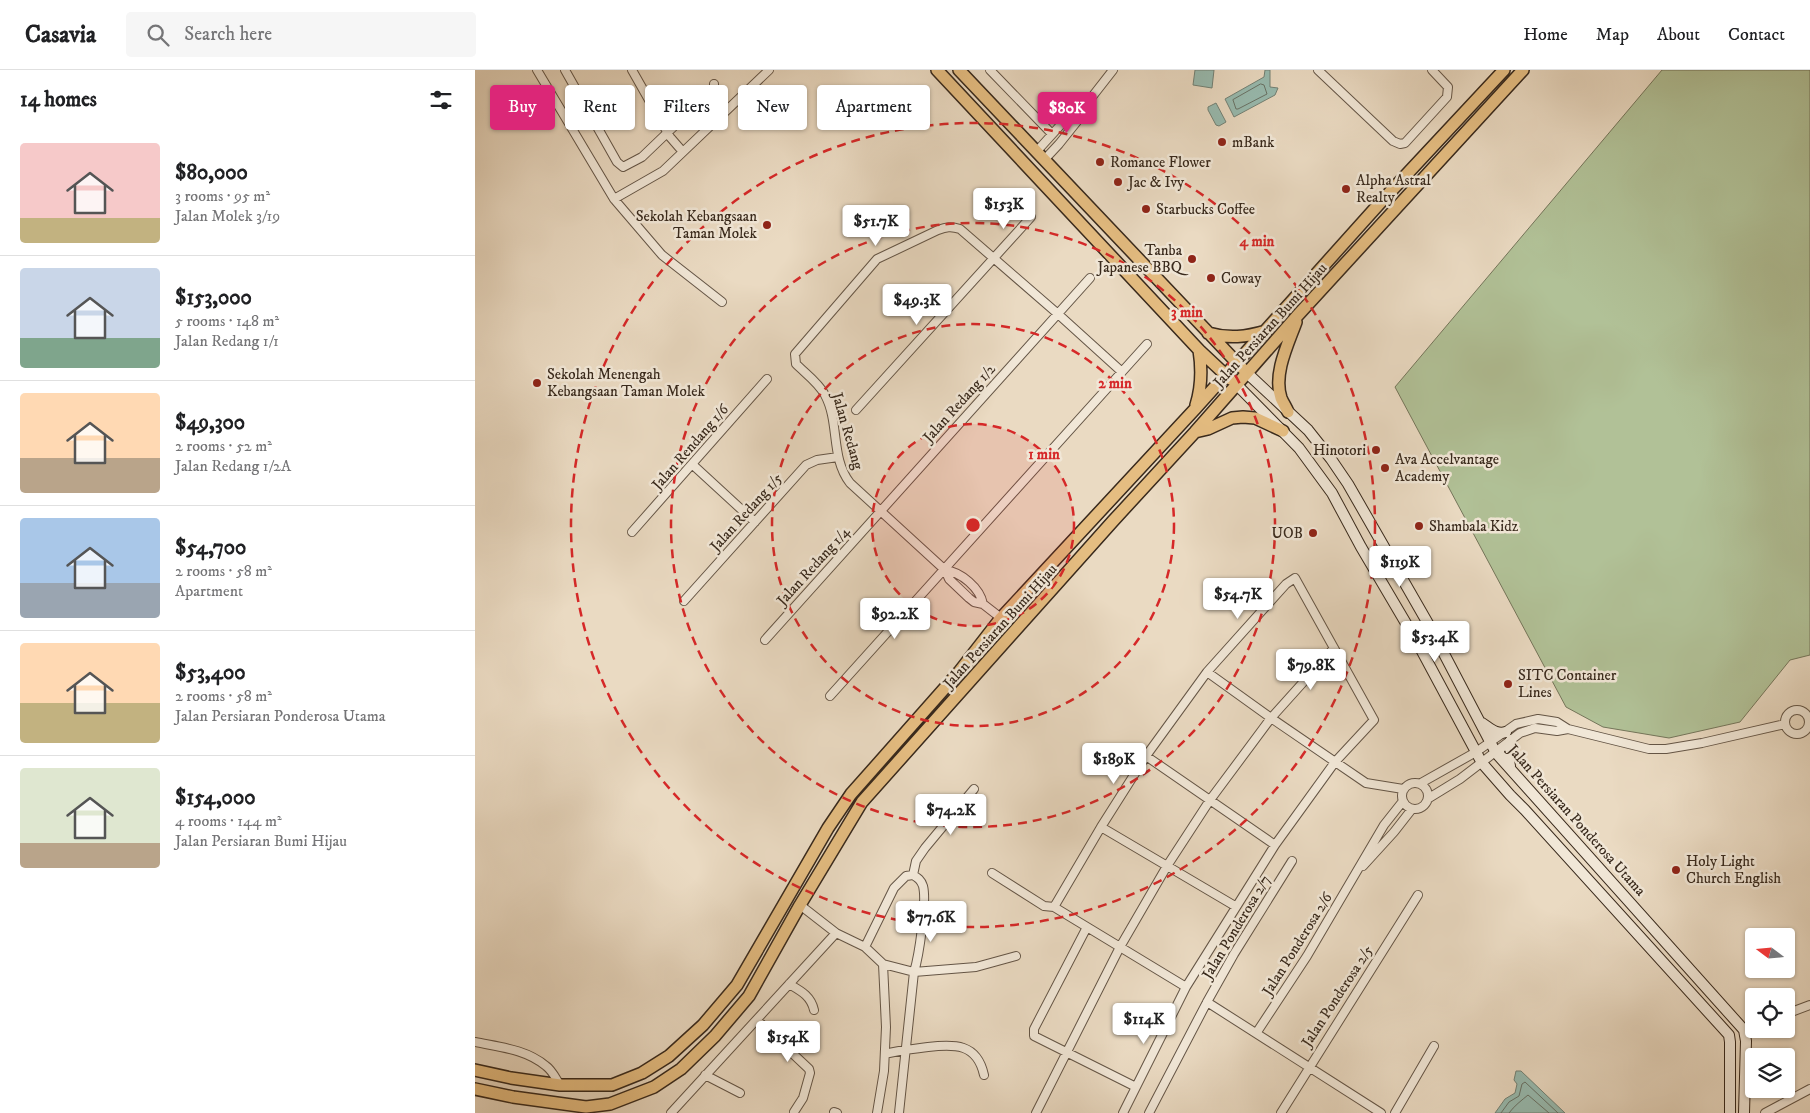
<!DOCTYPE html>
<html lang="en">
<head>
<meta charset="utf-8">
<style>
	:root { --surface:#fff; --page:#f6f6f6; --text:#202124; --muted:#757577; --line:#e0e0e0; --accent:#db2777 }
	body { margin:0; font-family:"IM FELL DW Pica",serif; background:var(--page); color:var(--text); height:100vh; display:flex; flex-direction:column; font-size:19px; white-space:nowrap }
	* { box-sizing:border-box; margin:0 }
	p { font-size:16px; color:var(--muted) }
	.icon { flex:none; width:28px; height:28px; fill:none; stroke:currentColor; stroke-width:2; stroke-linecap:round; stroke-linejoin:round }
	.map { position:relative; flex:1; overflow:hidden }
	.drawer { display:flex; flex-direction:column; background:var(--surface); width:475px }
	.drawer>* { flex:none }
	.guide { position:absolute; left:15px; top:15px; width:475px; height:45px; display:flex; gap:10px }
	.needle { width:32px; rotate:286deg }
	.tools { position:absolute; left:1270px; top:858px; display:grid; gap:10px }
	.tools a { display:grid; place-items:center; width:50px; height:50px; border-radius:5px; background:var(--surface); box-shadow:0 1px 4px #0004; font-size:25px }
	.price { position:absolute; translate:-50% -42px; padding:0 11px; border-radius:5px; background:#fff; color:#222; font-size:16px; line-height:32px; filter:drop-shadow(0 1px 2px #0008) }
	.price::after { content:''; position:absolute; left:50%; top:30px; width:15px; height:11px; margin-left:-8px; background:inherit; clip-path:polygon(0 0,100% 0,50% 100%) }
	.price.active { background:var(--accent); color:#fff }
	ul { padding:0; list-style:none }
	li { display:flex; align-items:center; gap:15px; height:125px; padding:0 20px }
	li+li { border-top:1px solid var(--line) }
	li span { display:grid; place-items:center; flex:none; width:140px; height:100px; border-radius:5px; color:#555 }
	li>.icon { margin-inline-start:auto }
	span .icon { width:60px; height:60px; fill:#fffc; stroke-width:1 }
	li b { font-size:21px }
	h2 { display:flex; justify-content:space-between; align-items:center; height:60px; padding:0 20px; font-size:21px }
	.tag { padding:0 18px; border-radius:5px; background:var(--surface); box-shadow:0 1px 4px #0004; font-size:18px; line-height:45px }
	.tag.active { background:var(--accent); color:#fff }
	header { display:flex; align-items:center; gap:30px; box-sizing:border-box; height:70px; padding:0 25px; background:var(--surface); border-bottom:1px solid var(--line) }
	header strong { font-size:24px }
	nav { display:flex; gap:28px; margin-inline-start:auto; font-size:18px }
	.search { width:350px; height:45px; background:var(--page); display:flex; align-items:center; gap:12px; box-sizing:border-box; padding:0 18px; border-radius:5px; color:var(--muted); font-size:19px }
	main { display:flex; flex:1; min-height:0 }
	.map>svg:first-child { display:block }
	.green { fill:#b1c197; stroke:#74755a }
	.water { fill:#98bbb0; stroke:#728175 }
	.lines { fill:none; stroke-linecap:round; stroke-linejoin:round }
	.shore { stroke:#687266; stroke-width:1 }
	.minor-casing { stroke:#645546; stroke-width:10 }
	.secondary-casing { stroke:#38291c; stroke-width:12 }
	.primary-casing { stroke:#38291c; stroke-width:14 }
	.minor { stroke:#f1e7d7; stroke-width:8 }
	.secondary { stroke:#f1e7d7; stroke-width:10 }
	.primary { stroke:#e5bd81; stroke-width:11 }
	.ring { fill:none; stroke:#d62828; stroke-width:2.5; stroke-dasharray:9 6 }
	.poi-dot { fill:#8f2418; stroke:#f1e7d7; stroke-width:2 }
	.labels { text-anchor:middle; stroke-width:5; stroke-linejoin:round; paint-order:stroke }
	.poi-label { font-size:15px; fill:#38291c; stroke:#f1e7d7; text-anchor:start }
	.street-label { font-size:15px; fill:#38291c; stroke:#f1e7d7 }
	.centre { fill:#d62828; stroke:#f1e7d7; stroke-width:2.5 }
	.ring-label { font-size:15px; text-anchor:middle; font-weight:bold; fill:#d62828; stroke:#f1e7d7; stroke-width:5; stroke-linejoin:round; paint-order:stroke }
</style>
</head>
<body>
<header>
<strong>Casavia</strong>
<div class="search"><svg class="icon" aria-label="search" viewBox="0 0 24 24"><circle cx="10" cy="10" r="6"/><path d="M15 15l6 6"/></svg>Search here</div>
<nav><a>Home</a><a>Map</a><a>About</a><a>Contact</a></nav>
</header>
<main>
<section class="drawer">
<h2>14 homes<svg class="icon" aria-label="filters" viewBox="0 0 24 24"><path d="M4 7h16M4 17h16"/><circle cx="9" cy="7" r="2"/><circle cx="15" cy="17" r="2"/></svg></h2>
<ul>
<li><span style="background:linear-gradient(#f6c9c9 75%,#c2b280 0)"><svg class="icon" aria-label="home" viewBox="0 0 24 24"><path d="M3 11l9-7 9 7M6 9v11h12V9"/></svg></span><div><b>$80,000</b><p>3 rooms · 95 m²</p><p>Jalan Molek 3/19</p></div></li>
<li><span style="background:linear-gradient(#c9d6e8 70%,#7fa58c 0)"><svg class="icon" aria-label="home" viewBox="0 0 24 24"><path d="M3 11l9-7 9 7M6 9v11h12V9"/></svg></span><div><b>$153,000</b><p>5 rooms · 148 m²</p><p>Jalan Redang 1/1</p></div></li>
<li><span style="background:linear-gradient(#ffd9b3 65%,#b9a48a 0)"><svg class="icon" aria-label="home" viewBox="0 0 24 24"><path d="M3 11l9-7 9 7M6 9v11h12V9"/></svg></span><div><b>$49,300</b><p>2 rooms · 52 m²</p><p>Jalan Redang 1/2A</p></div></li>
<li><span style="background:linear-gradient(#a9c7e8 65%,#9aa5b1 0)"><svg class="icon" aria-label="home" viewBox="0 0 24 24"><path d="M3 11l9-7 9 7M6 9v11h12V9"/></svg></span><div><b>$54,700</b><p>2 rooms · 58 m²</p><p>Apartment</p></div></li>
<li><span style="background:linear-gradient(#ffd9b3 60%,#c2b280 0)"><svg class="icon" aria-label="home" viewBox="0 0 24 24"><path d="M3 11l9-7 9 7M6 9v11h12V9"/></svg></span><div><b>$53,400</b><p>2 rooms · 58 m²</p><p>Jalan Persiaran Ponderosa Utama</p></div></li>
<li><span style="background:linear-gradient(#dfe7d0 75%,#b9a48a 0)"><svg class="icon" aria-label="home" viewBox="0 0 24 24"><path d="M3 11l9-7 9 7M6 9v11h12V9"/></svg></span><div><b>$154,000</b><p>4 rooms · 144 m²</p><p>Jalan Persiaran Bumi Hijau</p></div></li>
</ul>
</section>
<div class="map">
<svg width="1335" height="1043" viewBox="0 0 1335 1043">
	<rect width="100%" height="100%" fill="#eadac2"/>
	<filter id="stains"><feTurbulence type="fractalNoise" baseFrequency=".004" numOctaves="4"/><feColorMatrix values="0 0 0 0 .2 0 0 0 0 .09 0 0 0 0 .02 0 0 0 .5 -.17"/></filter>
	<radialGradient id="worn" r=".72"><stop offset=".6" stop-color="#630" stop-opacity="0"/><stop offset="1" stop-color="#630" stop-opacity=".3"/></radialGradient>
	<path class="green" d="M1187,0h148v585l-20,5 -50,62 -71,16 -66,-11 -37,-20 -171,-320z"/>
	<path class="water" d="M720,0h19l-2,18 -19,-3z
		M790,0h5v17l8,1 -3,7 -41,22 -9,-18 39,-22z
		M741,33l10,19 -7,4 -3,-1 -8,-15v-3z
		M1041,1001h5l44,42h-70l10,-14 10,-6 2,-9 -3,-4z"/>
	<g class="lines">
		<path class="shore" d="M786,14l3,1 3,9 -29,15h-2l-3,-9z
			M1026,1043l8,-11 10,-6 3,-12 3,-2 33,31
			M1034,1043c5,-7 13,-13 19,-18l21,18"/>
		<defs>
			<path id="minor" d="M62,0l77,129 48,56 60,47
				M90,0l52,92 6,5 19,-10 72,-69v-4
				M157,0l38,67 13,15
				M515,0l62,64
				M843,0l75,71 7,3 5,-1 42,-46 1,-10 -16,-17
				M562,81l39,-43 11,-5
				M570,89l14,-15 24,-30 5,-12 25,-32
				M139,129l49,-28 106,-101
				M381,340l175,-193
				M218,395l62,57
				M157,462l135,-153
				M470,500c16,2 35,18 38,34
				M820,508l79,142 -39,42 -60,83 -89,142 -132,-80 47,-80 45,-71 61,-84 79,-88z
				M209,531l122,-136 11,-5 21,-3
				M526,548l-18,-14 -9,-2 -5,-4 -20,-19 -4,-9 -95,-87c-20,-26 -10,-60 -25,-88 -6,-12 -20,-22 -29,-31l-1,-10 82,-95 61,-29c8,-3 13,-4 22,-1l98,85 64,58
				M290,570l325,-362
				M732,602l64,46 95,65 37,6
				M355,626l317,-352
				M1310 652a12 12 0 1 1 24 0a12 12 0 1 1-24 0Z
				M671,686l129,89
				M927 726a13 13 0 1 1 26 0a13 13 0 1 1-26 0Z
				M946,713l55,-31 40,-28 22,-5 19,3 11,7 81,20h17l36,-6 83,-19
				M954,728l31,-19 60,-46 15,-5 22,3 11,-2
				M626,757l134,79
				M888,796l31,-34 18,-23
				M517,803l52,33 10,1
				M438,805l3,-14 9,-13 49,-59
				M325,835l36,28 29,14 18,17 3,63 -2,44 -7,42
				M612,857l-53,102v7l102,51
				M390,877l29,-59 12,-12 7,-1c5,3 8,5 10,11 4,16 -4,70 -9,86l-31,-8
				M314,914c12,7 22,12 25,26
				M732,932l174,111
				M1311,944l24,-9
				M282,950l52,49 1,4 -7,25 -9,14
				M1269,960l10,-4
				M782,962l50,-76 77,-131 19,-24
				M0,972c24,5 51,7 71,24 6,4 10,13 14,19
				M410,984c15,-4 28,-5 43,-7 26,-3 49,-4 56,28
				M230,1005l35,18
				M359,1042l3,1
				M196,1043l165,-180
				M424,1043l15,-141 62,-5 40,-11
				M561,1043l84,-166 47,-81 43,-66 61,-82 63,-70
				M648,1043l63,-126
				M674,1043l58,-111 27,-48 58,-93
				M806,1043l137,-218
				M920,1043l39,-67
				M1290,1043l45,-24"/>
			<path id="secondary" d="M772,303l61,57 23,29 17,25 82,143 66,126 248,277 2,11 -2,72
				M762,315l62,63 33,45 29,54 56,95 65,121 28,32 15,15 204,225 1,7v71
				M1007,653c8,5 14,12 24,9
				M1035,696l-3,-15 4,-11"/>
			<path id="primary" d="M462,0l262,280 31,29
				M484,0l283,298
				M733,263c21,6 38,4 58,-2
				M721,335c6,-19 6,-36 3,-55
				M813,342c-2,-5 -5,-9 -7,-14 -8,-24 7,-54 15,-76
				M720,362l13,-3 24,-11 11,-1 12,1 28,13
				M0,1000l36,8 49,7h52l30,-12 27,-17 34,-31 34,-40 91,-157 23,-34 108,-122 42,-54 194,-209 184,-205 125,-134
				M0,1019l38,8 73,10 24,-3 44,-17 27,-18 34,-33 34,-40 51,-91 62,-103 251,-281 82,-89 103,-117 225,-245"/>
		</defs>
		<use href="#minor" class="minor-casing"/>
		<use href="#secondary" class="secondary-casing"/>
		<use href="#primary" class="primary-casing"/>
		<use href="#minor" class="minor"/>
		<use href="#secondary" class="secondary"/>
		<use href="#primary" class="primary"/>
	</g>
	<circle cx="498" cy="455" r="101" fill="#d62828" fill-opacity=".12"/>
	<g class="ring">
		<circle cx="498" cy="455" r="101"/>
		<circle cx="498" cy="455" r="201"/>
		<circle cx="498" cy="455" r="302"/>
		<circle cx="498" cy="455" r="402"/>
	</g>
	<g class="poi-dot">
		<circle cx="747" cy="72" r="5"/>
		<circle cx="625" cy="92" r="5"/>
		<circle cx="643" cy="112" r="5"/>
		<circle cx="871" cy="119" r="5"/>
		<circle cx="671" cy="139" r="5"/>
		<circle cx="292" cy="155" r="5"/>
		<circle cx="717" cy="189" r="5"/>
		<circle cx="736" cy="208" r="5"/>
		<circle cx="62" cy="313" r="5"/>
		<circle cx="901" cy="380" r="5"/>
		<circle cx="910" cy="398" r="5"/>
		<circle cx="944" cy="456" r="5"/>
		<circle cx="838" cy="463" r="5"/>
		<circle cx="1033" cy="614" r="5"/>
		<circle cx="1201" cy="800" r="5"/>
	</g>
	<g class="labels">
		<g class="poi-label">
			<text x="757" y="77">mBank</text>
			<text x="635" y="97">Romance Flower</text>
			<text x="881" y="115">Alpha Astral<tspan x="881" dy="17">Realty</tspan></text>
			<text x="653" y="117">Jac &amp; Ivy</text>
			<text x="681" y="144">Starbucks Coffee</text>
			<text x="282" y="151" text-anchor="end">Sekolah Kebangsaan<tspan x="282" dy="17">Taman Molek</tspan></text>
			<text x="707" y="185" text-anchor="end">Tanba<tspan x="707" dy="17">Japanese BBQ</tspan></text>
			<text x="746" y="213">Coway</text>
			<text x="72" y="309">Sekolah Menengah<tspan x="72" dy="17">Kebangsaan Taman Molek</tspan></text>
			<text x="891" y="385" text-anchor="end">Hinotori</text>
			<text x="920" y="394">Ava Accelvantage<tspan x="920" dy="17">Academy</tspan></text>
			<text x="954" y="461">Shambala Kidz</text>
			<text x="828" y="468" text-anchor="end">UOB</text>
			<text x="1043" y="610">SITC Container<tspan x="1043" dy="17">Lines</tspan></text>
			<text x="1211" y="796">Holy Light<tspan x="1211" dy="17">Church English</tspan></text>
		</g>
		<g class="street-label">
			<text transform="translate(795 255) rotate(-48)" y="5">Jalan Persiaran Bumi Hijau</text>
			<text transform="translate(484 333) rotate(-48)" y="5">Jalan Redang 1/2</text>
			<text transform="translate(373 361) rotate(74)" y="5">Jalan Redang</text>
			<text transform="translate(215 377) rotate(-49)" y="5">Jalan Rendang 1/6</text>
			<text transform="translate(271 442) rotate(-48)" y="5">Jalan Redang 1/5</text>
			<text transform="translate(338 496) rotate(-48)" y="5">Jalan Redang 1/4</text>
			<text transform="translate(525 556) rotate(-48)" y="5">Jalan Persiaran Bumi Hijau</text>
			<text transform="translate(1102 750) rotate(48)" y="5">Jalan Persiaran Ponderosa Utama</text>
			<text transform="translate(761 857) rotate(-59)" y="5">Jalan Ponderosa 2/7</text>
			<text transform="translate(822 874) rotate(-58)" y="5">Jalan Ponderosa 2/6</text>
			<text transform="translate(862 926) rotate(-57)" y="5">Jalan Ponderosa 2/5</text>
		</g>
	</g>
	<circle cx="498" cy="455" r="8" class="centre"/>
	<g class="ring-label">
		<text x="782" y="176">4 min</text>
		<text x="712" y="247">3 min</text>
		<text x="640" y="318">2 min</text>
		<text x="569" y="389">1 min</text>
	</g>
	<rect width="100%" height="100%" filter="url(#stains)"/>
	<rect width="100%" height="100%" fill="url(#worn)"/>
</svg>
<div class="tools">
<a><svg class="needle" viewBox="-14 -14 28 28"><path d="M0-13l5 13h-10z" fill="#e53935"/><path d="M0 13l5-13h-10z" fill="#757577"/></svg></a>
<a><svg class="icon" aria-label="locate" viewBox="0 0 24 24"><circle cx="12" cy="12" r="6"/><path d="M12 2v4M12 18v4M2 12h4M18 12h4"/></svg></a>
<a><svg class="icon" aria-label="layers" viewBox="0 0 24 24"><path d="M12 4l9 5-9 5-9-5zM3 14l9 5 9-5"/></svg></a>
</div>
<b class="price active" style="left:592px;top:64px">$80K</b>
<b class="price" style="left:529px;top:160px">$153K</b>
<b class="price" style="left:401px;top:177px">$51.7K</b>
<b class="price" style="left:442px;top:256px">$49.3K</b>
<b class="price" style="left:925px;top:518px">$119K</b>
<b class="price" style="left:763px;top:550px">$54.7K</b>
<b class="price" style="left:420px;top:570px">$92.2K</b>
<b class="price" style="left:960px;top:593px">$53.4K</b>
<b class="price" style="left:836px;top:621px">$79.8K</b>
<b class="price" style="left:639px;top:715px">$189K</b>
<b class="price" style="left:476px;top:766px">$74.2K</b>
<b class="price" style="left:456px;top:873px">$77.6K</b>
<b class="price" style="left:669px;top:975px">$114K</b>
<b class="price" style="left:313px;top:993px">$154K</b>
<div class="guide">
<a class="tag active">Buy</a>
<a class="tag">Rent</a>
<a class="tag">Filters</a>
<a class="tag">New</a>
<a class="tag">Apartment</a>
</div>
</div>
</main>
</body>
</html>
